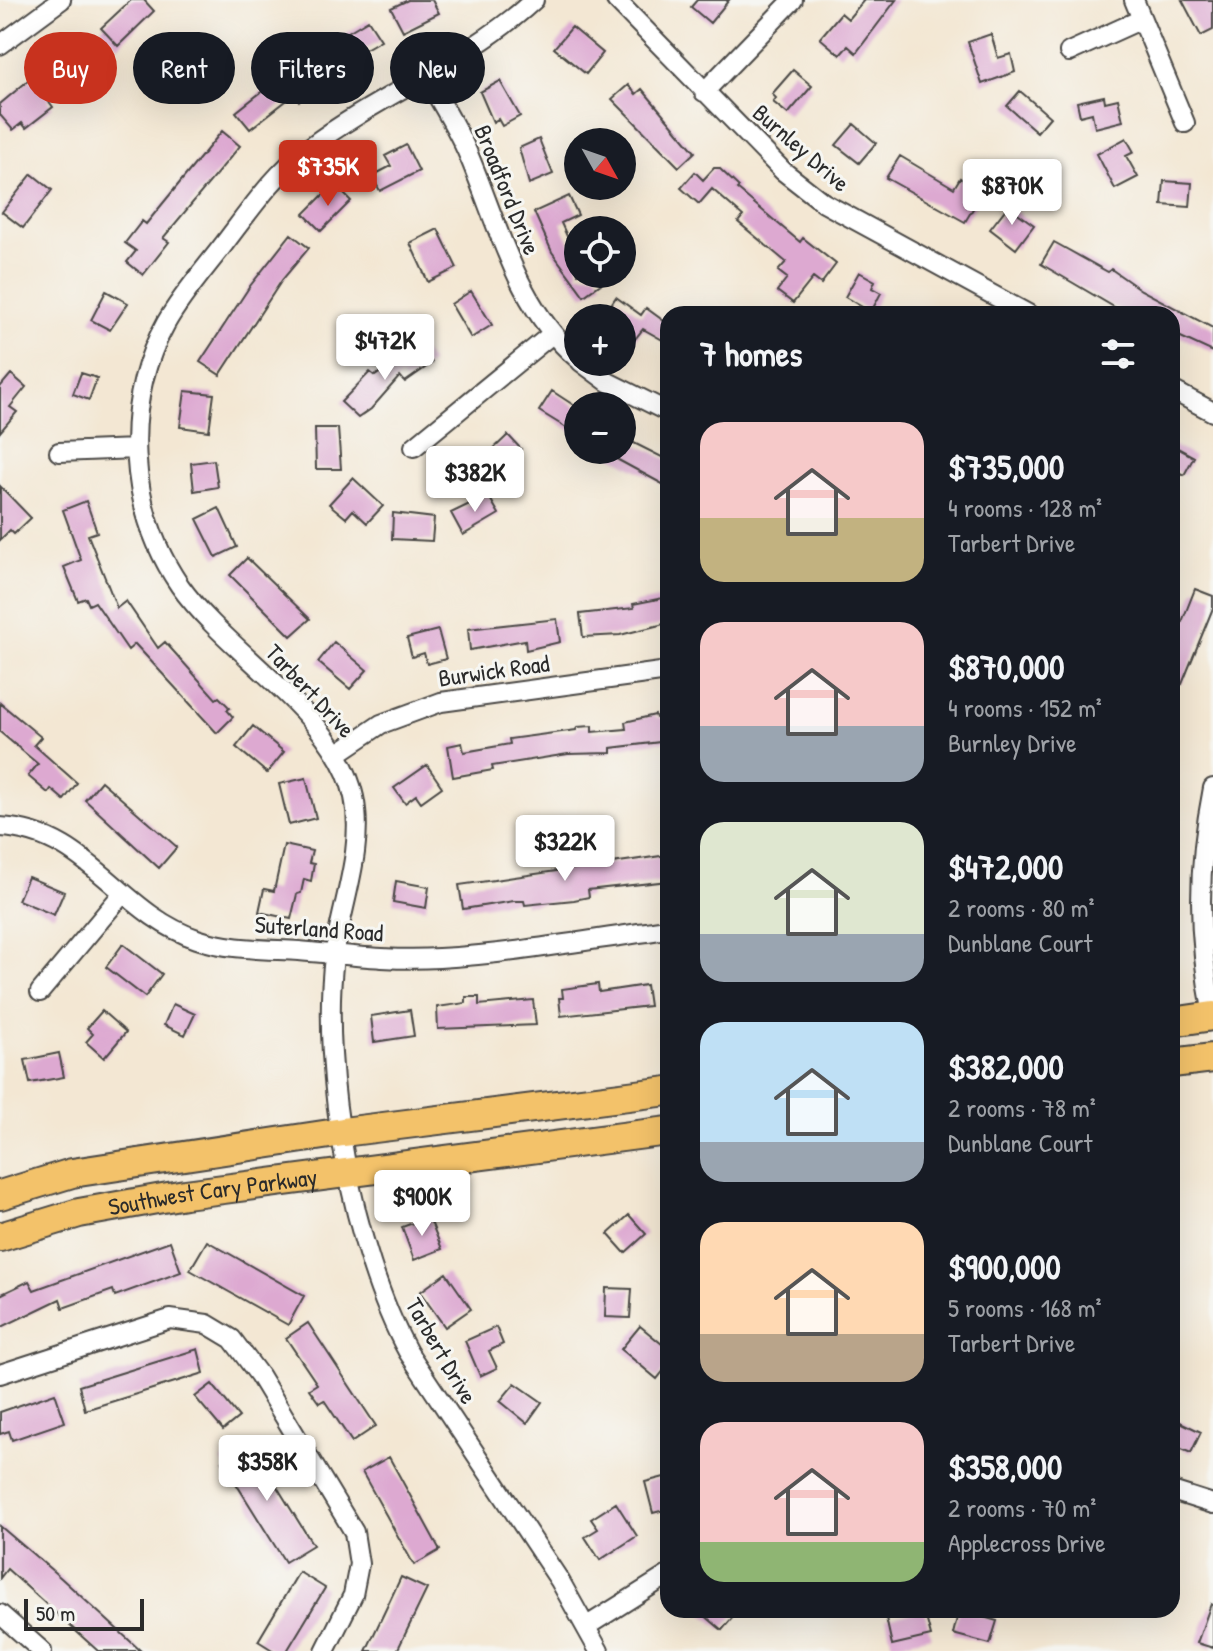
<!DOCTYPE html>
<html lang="en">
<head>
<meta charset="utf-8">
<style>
	:root { --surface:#171b24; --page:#242831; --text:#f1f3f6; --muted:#9ea1a6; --accent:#c8321e }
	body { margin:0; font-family:"Patrick Hand",sans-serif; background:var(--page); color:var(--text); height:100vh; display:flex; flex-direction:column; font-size:30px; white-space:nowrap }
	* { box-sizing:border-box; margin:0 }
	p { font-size:26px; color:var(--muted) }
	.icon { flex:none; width:44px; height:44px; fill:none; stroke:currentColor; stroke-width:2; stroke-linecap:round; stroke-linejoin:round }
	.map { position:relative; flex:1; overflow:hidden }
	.drawer { position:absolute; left:660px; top:306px; width:520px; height:1312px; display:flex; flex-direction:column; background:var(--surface); border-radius:24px; box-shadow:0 8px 32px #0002 }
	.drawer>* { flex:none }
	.banner { position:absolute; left:24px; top:32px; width:516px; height:72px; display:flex; gap:16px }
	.needle { width:52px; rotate:130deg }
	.tools { position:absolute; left:564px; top:128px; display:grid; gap:16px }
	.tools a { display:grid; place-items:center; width:72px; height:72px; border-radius:50%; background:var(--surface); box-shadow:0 8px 32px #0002; font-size:40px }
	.scale { position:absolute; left:24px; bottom:20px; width:120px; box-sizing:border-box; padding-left:8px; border:4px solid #2b2b2b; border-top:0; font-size:22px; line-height:28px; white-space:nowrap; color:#2b2b2b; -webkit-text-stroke:6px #f6f6f2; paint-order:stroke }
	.price { position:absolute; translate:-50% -68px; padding:0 18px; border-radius:8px; background:#fff; color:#222; font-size:26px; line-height:52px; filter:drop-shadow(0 2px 4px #0008) }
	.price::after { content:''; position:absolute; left:50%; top:48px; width:24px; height:18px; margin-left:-12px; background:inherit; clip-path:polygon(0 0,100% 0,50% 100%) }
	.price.selected { background:var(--accent); color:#fff }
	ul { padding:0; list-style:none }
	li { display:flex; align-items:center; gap:24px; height:200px; padding:0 40px }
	li span { display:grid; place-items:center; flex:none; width:224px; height:160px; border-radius:24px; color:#555 }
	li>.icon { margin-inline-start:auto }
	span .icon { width:96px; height:96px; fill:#fffc; stroke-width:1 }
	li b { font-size:34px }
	h2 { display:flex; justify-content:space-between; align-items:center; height:96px; padding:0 40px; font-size:34px }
	.tag { padding:0 28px; border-radius:36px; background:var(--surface); box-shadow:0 8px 32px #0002; font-size:28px; line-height:72px }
	.tag.selected { background:var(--accent); color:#fff }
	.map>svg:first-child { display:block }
	.building { fill:#dda9d1 }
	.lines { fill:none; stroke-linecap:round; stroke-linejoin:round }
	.street-casing { stroke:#494744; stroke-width:22 }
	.primary-casing { stroke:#494744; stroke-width:32 }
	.street { stroke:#fff; stroke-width:18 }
	.primary { stroke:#f3c26a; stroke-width:28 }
	.labels { text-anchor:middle; stroke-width:6; stroke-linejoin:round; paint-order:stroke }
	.street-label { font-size:24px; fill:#2b2b2b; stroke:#f6f6f2 }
</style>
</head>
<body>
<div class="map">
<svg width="1213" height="1651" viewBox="0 0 1213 1651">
	<rect width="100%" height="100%" fill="#f6f6f2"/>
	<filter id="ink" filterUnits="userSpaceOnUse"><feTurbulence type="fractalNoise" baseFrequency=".0125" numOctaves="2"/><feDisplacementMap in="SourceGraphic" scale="16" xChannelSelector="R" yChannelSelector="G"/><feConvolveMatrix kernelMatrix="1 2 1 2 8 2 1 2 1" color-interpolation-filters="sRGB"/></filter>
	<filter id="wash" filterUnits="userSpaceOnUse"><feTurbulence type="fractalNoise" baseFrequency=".006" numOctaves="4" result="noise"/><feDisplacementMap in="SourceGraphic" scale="32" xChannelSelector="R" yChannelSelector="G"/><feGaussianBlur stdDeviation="1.8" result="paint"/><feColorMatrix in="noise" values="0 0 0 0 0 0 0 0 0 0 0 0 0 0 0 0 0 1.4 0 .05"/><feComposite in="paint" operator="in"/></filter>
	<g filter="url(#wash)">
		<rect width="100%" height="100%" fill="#f3e7d3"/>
		<g id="blocks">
			<path class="building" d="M131,0h13l10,11 -36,35 -17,-18z
				M408,0h24l7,13 -36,18 -12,-23z
				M697,0h32l-19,23 -19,-16z
				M864,0h32l-40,53 -8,-7 -8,9 -20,-17 21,-25 7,6z
				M1182,0h31v30l-12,6z
				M368,20l13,20 -69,40 6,10 -19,11 -4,-7 -45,35 -14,-17 48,-38 -2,-2z
				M572,27l31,26 -17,21 -32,-26z
				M991,34l7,24 13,-4 4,18 -33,12 -14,-42z
				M88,43l14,19 -54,38 5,7 -27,21 -4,-5 -9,7 -13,-15v-11l30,-25 2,3z
				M793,70l19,16 -24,28 -15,-12 3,-4 -4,-4z
				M500,81l20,35 -18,10 -4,-7 -5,3 -13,-30z
				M628,85l8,9 6,-5 53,63 -16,15 -67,-68z
				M1020,91l30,26 -13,15 -30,-26z
				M1104,96l1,6 13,-3 5,22 -28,7 -3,-15 -12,3 -3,-14z
				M854,124l22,19 -17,20 -23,-18z
				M222,131l18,15 -77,92 6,4 -26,33 -16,-13 9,-11 -11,-8 17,-22 4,3z
				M1126,138l8,14 -8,4 12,21 -23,12 -18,-35z
				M539,139l14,35 -24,10 -10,-36z
				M406,145l13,26 -39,20 -8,-15 19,-10 -6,-10z
				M900,156l54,32 6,-10 23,14 -18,30 -79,-44z
				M714,168h5l20,19 -2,2 63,53 3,-4 33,26 -15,20 -8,-6 -20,25 -16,-12 10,-13 -9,-7 8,-9 -48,-40 5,-6 -31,-27 -13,15 -18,-16 14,-16 8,8z
				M32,174l20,16 -29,38 -21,-16z
				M1164,181l28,2 -2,24 -28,-2z
				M334,184l17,17 -30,30 -17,-17z
				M569,196l9,19 -17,8 13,29 4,-3v25h18l6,9 -18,13 -32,-44 -18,-40z
				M1008,206l26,19 -18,24 -26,-20z
				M438,229l19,39 -29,14 -18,-39z
				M291,234l18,14 -27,32 -62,95 -20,-13 50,-76z
				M1054,242l54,30 3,-3 30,21 72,38v24l-41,-19v-19h-46l-85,-50z
				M859,272l16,9 -3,7 9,5 -10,19 -26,-15z
				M106,291l22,12 -18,27 -19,-10z
				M471,291l21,34 -21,13 -20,-34z
				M616,297l25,18 5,-7 22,16v19l-25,-14 -8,10 -13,-10v-11h-20z
				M419,345l13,18 -27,19 -5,-6 -29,33 -13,9 -17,-16 29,-30 5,4z
				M81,373l16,5 -8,22 -16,-6z
				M11,374l15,13 -16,20 7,5 -17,20v-45z
				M185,391l29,3 -5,37 -29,-4z
				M552,391l26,17v27l-39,-24z
				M315,428h23l3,41h-25z
				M508,435l13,14 -19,18h-5l-11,-11z
				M622,437l46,23v27l-68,-37h22z
				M1172,445l22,12 -10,18 -12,-6z
				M214,460l4,27 -24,4 -3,-28z
				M353,478l30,28 -16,17 -14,-13 -7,8 -17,-14z
				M0,486l31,32 -17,16 -4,-4 -10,10z
				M488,495l11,19 -36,21 -12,-22z
				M86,501l11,31 -9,3 29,73 9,-7 32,47 7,-6 51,57 3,-2 11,11 -3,2 6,7 -16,16 -82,-89 -7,6 -33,-48 -6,3 -3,-7 -8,3 -14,-34 17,-7 -18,-50z
				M219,508l18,39 -21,10 -19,-38z
				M393,513l41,5 -2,23 -40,-2z
				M247,558l63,61 -19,17 -61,-61z
				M1195,589l18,7v12l-31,76 -10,-5v-32z
				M668,597v26l-48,12 -37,2 -3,-23 54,-6 -1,-4z
				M557,619l3,23 -34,8 -1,-10 -55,10 -2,-21z
				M438,630l8,29 -19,5 -3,-11 -12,4 -5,-19z
				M334,642l33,28 -17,19 -32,-27z
				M0,703l41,34 -7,8 43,38 -13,17 -13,-11 -3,4 -20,-17 10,-12 -38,-32z
				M655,715l1,3 10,-1 2,24 -57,7v5l-43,1 -76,12 1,4 -40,7 -5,-31 14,-3 2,9 46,-8 -1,-5 67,-9 1,-3 15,-1v6l34,-3 -1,-7z
				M253,726l31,26 -17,21 -31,-26z
				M427,765l15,22 -21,15 -5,-7 -11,8 -11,-15z
				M306,778l10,40 -27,7 -10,-41z
				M101,781l76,66 -18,21 -74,-68z
				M284,845l28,6 -3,12 5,1 -3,17 -7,-2 -3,14 -4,1 -6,25 -32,-7 5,-23 10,2z
				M668,855v26l-80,9 1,7 -15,3 -49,5 -1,-4h-10l-51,8 -4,-24z
				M28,877l36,15 -10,23 -36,-15z
				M396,881l33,6 -3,21 -33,-6z
				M123,944l39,30 -17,23 -39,-30z
				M598,984l1,8 47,-7 3,21 -88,10 -2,-18h4l-1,-9z
				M466,997h13v8l54,-5 3,25 -98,4 -1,-22 29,-4z
				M173,1004l22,10 -10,21 -21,-10z
				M410,1010l4,26 -40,6 -3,-26z
				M102,1011l24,21 -22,26 -18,-16 7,-8 -6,-6z
				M59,1053l5,24 -34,6 -5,-23z
				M629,1215l17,19 -21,19 -17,-19z
				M429,1217l13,32 -28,11 -12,-33z
				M170,1241l11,31 -66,24 -2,-6 -50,18 -3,-9 -60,29v-33l29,-14 5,9z
				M207,1241l97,55 -16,29 -98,-55z
				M446,1273l25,36 -26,18 -25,-35z
				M606,1288l26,1 -2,29 -25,-1z
				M308,1323l68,103 -24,16 -28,-42 -5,3 -10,-14 8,-5 -31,-46z
				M640,1326l28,23v16l-11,14 -36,-30z
				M496,1327l7,17 -14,7 8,17 -17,8 -15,-35z
				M198,1349l6,24 -119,37 -6,-24z
				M515,1383l27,19 -15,21 -27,-22z
				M212,1384l27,33 -16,13 -28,-33z
				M55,1393l10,29 -53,18 -3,-9 -9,3v-22z
				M1172,1418l29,14 -10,21 -19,-8z
				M250,1443l63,102 -28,17 -63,-101z
				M389,1457l51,93 -26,15 -52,-93z
				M668,1476v33l-15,4 -8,-31z
				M616,1503l21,33 -37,24 -15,-23 13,-8 -7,-10z
				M0,1526l61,52 80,73h-43l-91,-82 -7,9z
				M299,1572l26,16 -38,63h-13l-16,-10z
				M401,1577l26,12 -30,62h-31z
				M1211,1604l2,1v43l-16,-5z
				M698,1610h41l-17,20z
				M924,1610l7,26 -39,9 -6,-27z
				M959,1610l38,11 -7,23 -37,-10z"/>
		</g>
	</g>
	<g filter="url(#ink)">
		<use href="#blocks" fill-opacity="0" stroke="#494744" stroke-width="2"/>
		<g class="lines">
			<defs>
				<path id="street" d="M534,0c-66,61 -153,94 -224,147 -35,26 -60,63 -86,97 -20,26 -42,51 -58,79 -45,81 -38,187 14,263 48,68 157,129 174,211 11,52 -13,109 -20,160 -14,114 19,295 74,395l152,229 39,70
					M616,0l167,171 41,32 204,111
					M1134,0l51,123
					M0,45l61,-45
					M1069,52l73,-33
					M425,75c15,26 32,52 44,81 30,71 48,151 109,203
					M704,92l89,-92
					M581,362l27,20 60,30
					M1172,390l41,22
					M414,447l138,-113
					M59,452l77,-3
					M338,753l43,-29 60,-22 227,-31
					M1213,788c-16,80 -16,147 0,227
					M0,827c88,4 119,86 197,112 32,11 68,10 102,12 47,4 93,10 140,7 76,-4 153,-19 229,-29
					M40,992l83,-99
					M0,1374l170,-55 37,5 25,15 27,36 95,157 5,32 -6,31 -28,56
					M1172,1491l41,13
					M0,1614l42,37
					M587,1626l81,-51"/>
				<g id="primary">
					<path d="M1172,1022l41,-6"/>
					<path d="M1172,1063l41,-5"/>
					<path d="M0,1195l72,-22 271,-41 325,-41"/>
					<path id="s1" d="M0,1237l79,-24 106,-19 483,-63"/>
				</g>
			</defs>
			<use href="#street" class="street-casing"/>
			<use href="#primary" class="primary-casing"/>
			<use href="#street" class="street"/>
			<use href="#primary" class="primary"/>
		</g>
	</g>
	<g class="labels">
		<g class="street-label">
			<text transform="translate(801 148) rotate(41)" y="8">Burnley Drive</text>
			<text transform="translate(507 190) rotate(68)" y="8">Broadford Drive</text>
			<text transform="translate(494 671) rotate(-8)" y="8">Burwick Road</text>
			<text transform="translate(310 691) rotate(47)" y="8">Tarbert Drive</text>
			<text transform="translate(319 929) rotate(4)" y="8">Suterland Road</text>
			<text dy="8" stroke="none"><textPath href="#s1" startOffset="218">Southwest Cary Parkway</textPath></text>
			<text transform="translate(441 1351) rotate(60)" y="8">Tarbert Drive</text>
		</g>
	</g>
</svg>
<div class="tools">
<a><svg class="needle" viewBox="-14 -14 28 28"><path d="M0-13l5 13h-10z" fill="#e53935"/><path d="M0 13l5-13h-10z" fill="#9ea1a6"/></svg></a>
<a><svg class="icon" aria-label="locate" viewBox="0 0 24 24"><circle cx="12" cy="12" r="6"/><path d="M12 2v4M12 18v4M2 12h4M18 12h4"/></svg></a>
<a>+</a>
<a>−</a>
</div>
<div class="scale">50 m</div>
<b class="price selected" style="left:328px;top:208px">$735K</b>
<b class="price" style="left:1012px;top:227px">$870K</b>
<b class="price" style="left:385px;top:382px">$472K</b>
<b class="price" style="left:475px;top:514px">$382K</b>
<b class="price" style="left:565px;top:883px">$322K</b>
<b class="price" style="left:422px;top:1238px">$900K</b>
<b class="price" style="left:267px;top:1503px">$358K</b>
<div class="banner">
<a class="tag selected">Buy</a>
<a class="tag">Rent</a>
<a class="tag">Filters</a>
<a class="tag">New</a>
</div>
<section class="drawer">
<h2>7 homes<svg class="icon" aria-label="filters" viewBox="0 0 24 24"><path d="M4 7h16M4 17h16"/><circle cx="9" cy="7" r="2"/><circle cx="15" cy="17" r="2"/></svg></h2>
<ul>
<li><span style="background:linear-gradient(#f6c9c9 60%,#c2b280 0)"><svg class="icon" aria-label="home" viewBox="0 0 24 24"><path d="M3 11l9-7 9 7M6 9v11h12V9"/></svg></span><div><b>$735,000</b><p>4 rooms · 128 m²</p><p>Tarbert Drive</p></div></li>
<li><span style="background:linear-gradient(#f6c9c9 65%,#9aa5b1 0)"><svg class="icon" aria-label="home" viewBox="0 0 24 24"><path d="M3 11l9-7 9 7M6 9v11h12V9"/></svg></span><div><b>$870,000</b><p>4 rooms · 152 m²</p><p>Burnley Drive</p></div></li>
<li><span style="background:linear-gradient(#dfe7d0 70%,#9aa5b1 0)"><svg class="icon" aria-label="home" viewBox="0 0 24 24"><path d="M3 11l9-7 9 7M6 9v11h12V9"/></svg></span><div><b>$472,000</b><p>2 rooms · 80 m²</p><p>Dunblane Court</p></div></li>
<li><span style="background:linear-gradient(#bfe0f5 75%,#9aa5b1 0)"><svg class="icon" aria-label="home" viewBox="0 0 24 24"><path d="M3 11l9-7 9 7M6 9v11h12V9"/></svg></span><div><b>$382,000</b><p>2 rooms · 78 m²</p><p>Dunblane Court</p></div></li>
<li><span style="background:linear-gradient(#ffd9b3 70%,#b9a48a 0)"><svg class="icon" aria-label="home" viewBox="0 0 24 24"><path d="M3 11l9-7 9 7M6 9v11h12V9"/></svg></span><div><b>$900,000</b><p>5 rooms · 168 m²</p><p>Tarbert Drive</p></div></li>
<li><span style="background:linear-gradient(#f6c9c9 75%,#8fb573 0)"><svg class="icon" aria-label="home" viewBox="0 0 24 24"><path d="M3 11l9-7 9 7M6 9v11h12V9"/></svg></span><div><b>$358,000</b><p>2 rooms · 70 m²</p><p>Applecross Drive</p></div></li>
</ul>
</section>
</div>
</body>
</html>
